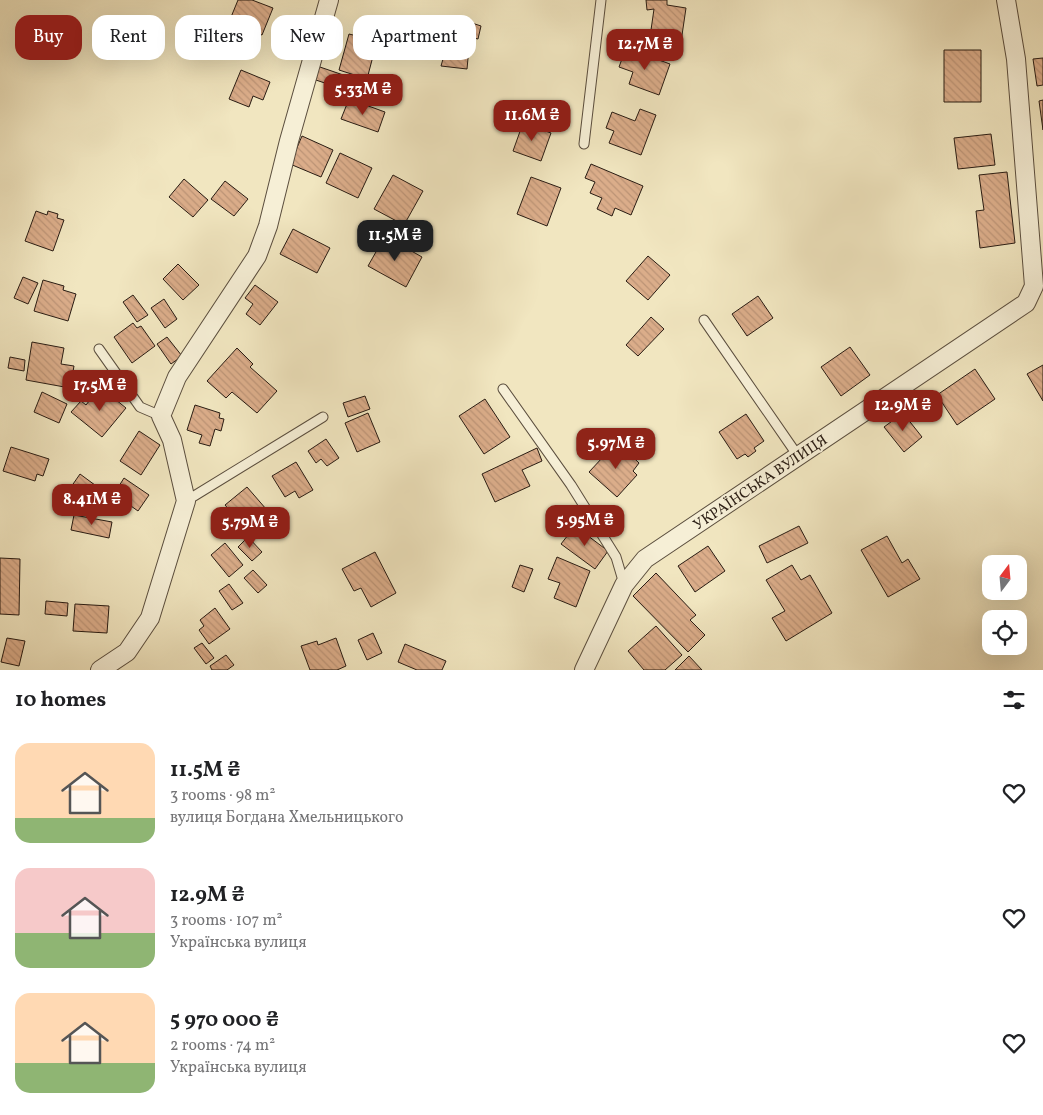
<!DOCTYPE html>
<html lang="en">
<head>
<meta charset="utf-8">
<style>
	:root { --surface:#fff; --page:#f2f2f2; --text:#202124; --muted:#757577; --accent:#8f2418 }
	body { margin:0; font-family:Vollkorn,serif; background:var(--page); color:var(--text); height:100vh; display:flex; flex-direction:column; font-size:19px; white-space:nowrap }
	* { box-sizing:border-box; margin:0 }
	p { font-size:16px; color:var(--muted) }
	.icon { flex:none; width:28px; height:28px; fill:none; stroke:currentColor; stroke-width:2; stroke-linecap:round; stroke-linejoin:round }
	.map { position:relative; height:670px; overflow:hidden }
	.drawer { display:flex; flex-direction:column; background:var(--surface); flex:1 }
	.drawer>* { flex:none }
	.top-card { position:absolute; left:15px; top:15px; width:500px; height:45px; display:flex; gap:10px }
	.needle { width:32px; rotate:16deg }
	.fabs { position:absolute; left:982px; top:555px; display:grid; gap:10px }
	.fabs a { display:grid; place-items:center; width:45px; height:45px; border-radius:10px; background:var(--surface); box-shadow:0 5px 20px #0002; font-size:25px }
	.price { position:absolute; translate:-50% -42px; padding:0 11px; border-radius:10px; background:var(--accent); color:#fff; font-size:16px; line-height:32px; filter:drop-shadow(0 1px 2px #0008) }
	.price::after { content:''; position:absolute; left:50%; top:30px; width:15px; height:11px; margin-left:-8px; background:inherit; clip-path:polygon(0 0,100% 0,50% 100%) }
	.price.selected { background:#222; color:#fff }
	ul { padding:0; list-style:none }
	li { display:flex; align-items:center; gap:15px; height:125px; padding:0 15px }
	li span { display:grid; place-items:center; flex:none; width:140px; height:100px; border-radius:15px; color:#555 }
	li>.icon { margin-inline-start:auto }
	span .icon { width:60px; height:60px; fill:#fffc; stroke-width:1 }
	li b { font-size:21px }
	h2 { display:flex; justify-content:space-between; align-items:center; height:60px; padding:0 15px; font-size:21px }
	.pill { padding:0 18px; border-radius:15px; background:var(--surface); box-shadow:0 5px 20px #0002; font-size:18px; line-height:45px }
	.pill.selected { background:var(--accent); color:#fff }
	.map>svg:first-child { display:block }
	.building { fill:url(#building-back-hatch); stroke:#291c13 }
	.lines { fill:none; stroke-linecap:round; stroke-linejoin:round }
	.service-casing { stroke:#5b4e3e; stroke-width:11 }
	.minor-casing { stroke:#5b4e3e; stroke-width:20 }
	.service { stroke:#f6efd6; stroke-width:9 }
	.minor { stroke:#f6efd6; stroke-width:18 }
	.labels { text-anchor:middle; stroke-width:4; stroke-linejoin:round; paint-order:stroke }
	.street-label { font-size:15px; fill:#291c13; stroke:#f6efd6 }
</style>
</head>
<body>
<div class="map">
<svg width="1043" height="670" viewBox="0 0 1043 670">
	<defs>
		<pattern id="building-back-hatch" width="6" height="6" patternUnits="userSpaceOnUse" patternTransform="scale(1.25)"><rect width="6" height="6" fill="#dbad8a"/><path d="M-1 5l2 2M0 0l6 6M5-1l2 2" fill="none" stroke="#bc9476"/></pattern>
	</defs>
	<rect width="100%" height="100%" fill="#f1e6c0"/>
	<filter id="stains"><feTurbulence type="fractalNoise" baseFrequency=".004" numOctaves="4"/><feColorMatrix values="0 0 0 0 .2 0 0 0 0 .09 0 0 0 0 .02 0 0 0 .5 -.17"/></filter>
	<radialGradient id="worn" r=".72"><stop offset=".6" stop-color="#630" stop-opacity="0"/><stop offset="1" stop-color="#630" stop-opacity=".3"/></radialGradient>
	<path class="building" d="M238,0h14l21,8 -11,27 -33,-13z
		M646,0h21v5l19,3 -5,34 -31,-5 4,-28 -7,1z
		M463,20l18,6 -3,13 -8,-2 -3,32 -26,-3 2,-7 -7,-1 6,-27 17,2z
		M349,34l28,7 -10,38 -28,-9z
		M626,48l44,16 -11,31 -30,-11 4,-12 -14,-5z
		M944,50h37v52h-37z
		M1043,58v27l-6,1 -4,-27z
		M317,66l38,13 -4,13 -38,-13z
		M241,70l29,12 -7,18 -10,-4 -4,11 -20,-8z
		M349,99l36,13 -7,20 -37,-13z
		M1043,100v30l-4,-29z
		M640,109l16,6 -15,40 -32,-12 5,-12 -8,-3 6,-16 23,9z
		M523,123l28,10 -10,28 -28,-10z
		M991,134l4,31 -37,4 -4,-31z
		M302,136l31,14 -12,27 -31,-13z
		M340,153l32,15 -14,30 -32,-15z
		M591,164l52,22 -12,29 -16,-7 -3,8 -15,-7 5,-11 -12,-5 5,-11 -10,-4z
		M1007,172l8,71 -35,5 -4,-37 8,-1 -5,-35z
		M393,175l30,16 -19,34 -30,-16z
		M531,177l30,11 -14,38 -30,-12z
		M184,179l24,21 -15,17 -24,-20z
		M225,181l23,18 -14,17 -23,-17z
		M36,211l11,4 1,-4 10,3 -1,4 7,2 -11,31 -28,-10z
		M293,229l37,19 -13,25 -37,-19z
		M385,236l37,21 -16,30 -38,-21z
		M648,256l22,19 -22,25 -22,-19z
		M178,264l21,21 -16,15 -20,-21z
		M23,277l15,6 -10,21 -14,-6z
		M43,280l21,6 -1,4 13,4 -8,27 -34,-10z
		M255,285l23,17 -18,23 -14,-11 7,-10 -8,-6z
		M133,295l15,20 -11,7 -14,-20z
		M758,296l15,22 -26,18 -15,-22z
		M164,299l13,20 -12,9 -14,-20z
		M651,317l13,12 -26,27 -12,-11z
		M133,323l4,5 4,-2 14,20 -23,17 -18,-26z
		M167,337l15,19 -11,8 -14,-20z
		M32,342l32,6 -3,16 13,2 -4,22 -44,-8z
		M850,347l20,28 -29,21 -20,-29z
		M237,348l16,16 -3,3 27,24 -20,22 -25,-21 -6,6 -19,-17z
		M10,357l15,3 -1,11 -16,-3z
		M1043,365v36l-16,-27z
		M975,369l20,30 -38,26 -20,-30z
		M83,380l6,9 -14,11 -6,-9z
		M100,387l26,21 -24,29 -31,-25 10,-11 5,4z
		M42,392l25,12 -8,19 -25,-11z
		M365,396l5,13 -22,8 -5,-14z
		M485,399l25,38 -26,17 -25,-38z
		M195,405l25,8 -1,5 5,1 -3,12 -6,-2 -5,17 -11,-3 3,-8 -15,-5z
		M368,413l12,29 -23,10 -12,-29z
		M903,413l19,24 -18,15 -20,-25z
		M746,414l18,27 -10,7 2,3 -8,6 -3,-3 -8,5 -18,-27z
		M139,431l21,14 -19,30 -21,-14z
		M326,439l13,19 -12,8 -6,-7 -5,4 -8,-12z
		M617,442l22,21 -6,8 4,4 -20,22 -28,-25z
		M11,447l38,12 -6,17 -6,-2 -2,7 -32,-10z
		M537,448l5,13 -20,9 8,16 -35,16 -13,-28z
		M296,462l17,28 -14,8 -4,-7 -10,6 -13,-21z
		M80,474l23,17 -9,13 -23,-17z
		M124,478l25,17 -11,16 -24,-17z
		M247,487l26,30 -21,19 -27,-31z
		M74,515l38,7 -3,16 -38,-8z
		M575,526l33,25 -13,18 -34,-25z
		M799,526l9,17 -41,20 -8,-17z
		M887,536l15,27 6,-4 12,20 -32,18 -27,-47z
		M248,537l14,15 -10,9 -14,-14z
		M225,543l18,22 -14,12 -18,-22z
		M708,546l17,25 -30,21 -17,-26z
		M375,552l21,41 -25,14 -10,-19 -7,3 -12,-22z
		M557,557l33,14 -14,36 -22,-9 6,-15 -12,-4z
		M0,558l20,1 -1,56 -19,-1z
		M520,565l13,4 -9,23 -12,-5z
		M792,565l9,15 9,-5 22,38 -46,28 -14,-23 13,-7 -19,-31z
		M253,570l14,15 -9,8 -14,-15z
		M656,573l40,42 -6,5 15,15 -17,17 -55,-56z
		M229,584l14,19 -11,7 -13,-19z
		M46,601l22,2 -1,13 -22,-2z
		M75,604l34,2 -2,27 -34,-2z
		M215,608l15,21 -21,15 -10,-14 5,-4 -4,-6z
		M656,626l26,29 -17,15h-21l-16,-19z
		M373,633l9,20 -15,7 -9,-20z
		M7,638l18,3 -6,25 -18,-4z
		M336,638l10,28 -9,4h-27l-9,-24 16,-5 1,4z
		M202,643l12,15 -8,6 -12,-16z
		M405,644l41,17 -4,9h-25l-19,-8z
		M226,655l8,10 -7,5h-15l-2,-4z
		M689,656l13,14h-27z"/>
	<g class="lines">
		<defs>
			<path id="service" d="M584,144l17,-144
				M704,320l94,136
				M99,349l41,58 21,9
				M503,389l68,96 45,72 8,27
				M186,501l137,-84"/>
			<path id="minor" d="M100,670l27,-18 23,-34 36,-117 -14,-61 -11,-24 16,-39 80,-121 11,-30 21,-85 40,-141
				M584,670l40,-85 21,-26 381,-256 8,-17 -18,-227 -10,-59"/>
		</defs>
		<use href="#service" class="service-casing"/>
		<use href="#minor" class="minor-casing"/>
		<use href="#service" class="service"/>
		<use href="#minor" class="minor"/>
	</g>
	<g class="labels">
		<g class="street-label">
			<text transform="translate(760 482) rotate(-34)" y="5">УКРАЇНСЬКА ВУЛИЦЯ</text>
		</g>
	</g>
	<rect width="100%" height="100%" filter="url(#stains)"/>
	<rect width="100%" height="100%" fill="url(#worn)"/>
</svg>
<div class="fabs">
<a><svg class="needle" viewBox="-14 -14 28 28"><path d="M0-13l5 13h-10z" fill="#e53935"/><path d="M0 13l5-13h-10z" fill="#757577"/></svg></a>
<a><svg class="icon" aria-label="locate" viewBox="0 0 24 24"><circle cx="12" cy="12" r="6"/><path d="M12 2v4M12 18v4M2 12h4M18 12h4"/></svg></a>
</div>
<b class="price" style="left:645px;top:71px">12.7M ₴</b>
<b class="price" style="left:363px;top:116px">5.33M ₴</b>
<b class="price" style="left:532px;top:142px">11.6M ₴</b>
<b class="price selected" style="left:395px;top:262px">11.5M ₴</b>
<b class="price" style="left:100px;top:412px">17.5M ₴</b>
<b class="price" style="left:903px;top:432px">12.9M ₴</b>
<b class="price" style="left:616px;top:470px">5.97M ₴</b>
<b class="price" style="left:92px;top:526px">8.41M ₴</b>
<b class="price" style="left:585px;top:547px">5.95M ₴</b>
<b class="price" style="left:250px;top:549px">5.79M ₴</b>
<div class="top-card">
<a class="pill selected">Buy</a>
<a class="pill">Rent</a>
<a class="pill">Filters</a>
<a class="pill">New</a>
<a class="pill">Apartment</a>
</div>
</div>
<section class="drawer">
<h2>10 homes<svg class="icon" aria-label="filters" viewBox="0 0 24 24"><path d="M4 7h16M4 17h16"/><circle cx="9" cy="7" r="2"/><circle cx="15" cy="17" r="2"/></svg></h2>
<ul>
<li><span style="background:linear-gradient(#ffd9b3 75%,#8fb573 0)"><svg class="icon" aria-label="home" viewBox="0 0 24 24"><path d="M3 11l9-7 9 7M6 9v11h12V9"/></svg></span><div><b>11.5M ₴</b><p>3 rooms · 98 m²</p><p>вулиця Богдана Хмельницького</p></div><svg class="icon" aria-label="heart" viewBox="0 0 24 24"><path d="M12 20l-8-8c-3-5 5-10 8-4 3-6 11-1 8 4z"/></svg></li>
<li><span style="background:linear-gradient(#f6c9c9 65%,#8fb573 0)"><svg class="icon" aria-label="home" viewBox="0 0 24 24"><path d="M3 11l9-7 9 7M6 9v11h12V9"/></svg></span><div><b>12.9M ₴</b><p>3 rooms · 107 m²</p><p>Українська вулиця</p></div><svg class="icon" aria-label="heart" viewBox="0 0 24 24"><path d="M12 20l-8-8c-3-5 5-10 8-4 3-6 11-1 8 4z"/></svg></li>
<li><span style="background:linear-gradient(#ffd9b3 70%,#8fb573 0)"><svg class="icon" aria-label="home" viewBox="0 0 24 24"><path d="M3 11l9-7 9 7M6 9v11h12V9"/></svg></span><div><b>5 970 000 ₴</b><p>2 rooms · 74 m²</p><p>Українська вулиця</p></div><svg class="icon" aria-label="heart" viewBox="0 0 24 24"><path d="M12 20l-8-8c-3-5 5-10 8-4 3-6 11-1 8 4z"/></svg></li>
</ul>
</section>
</body>
</html>
